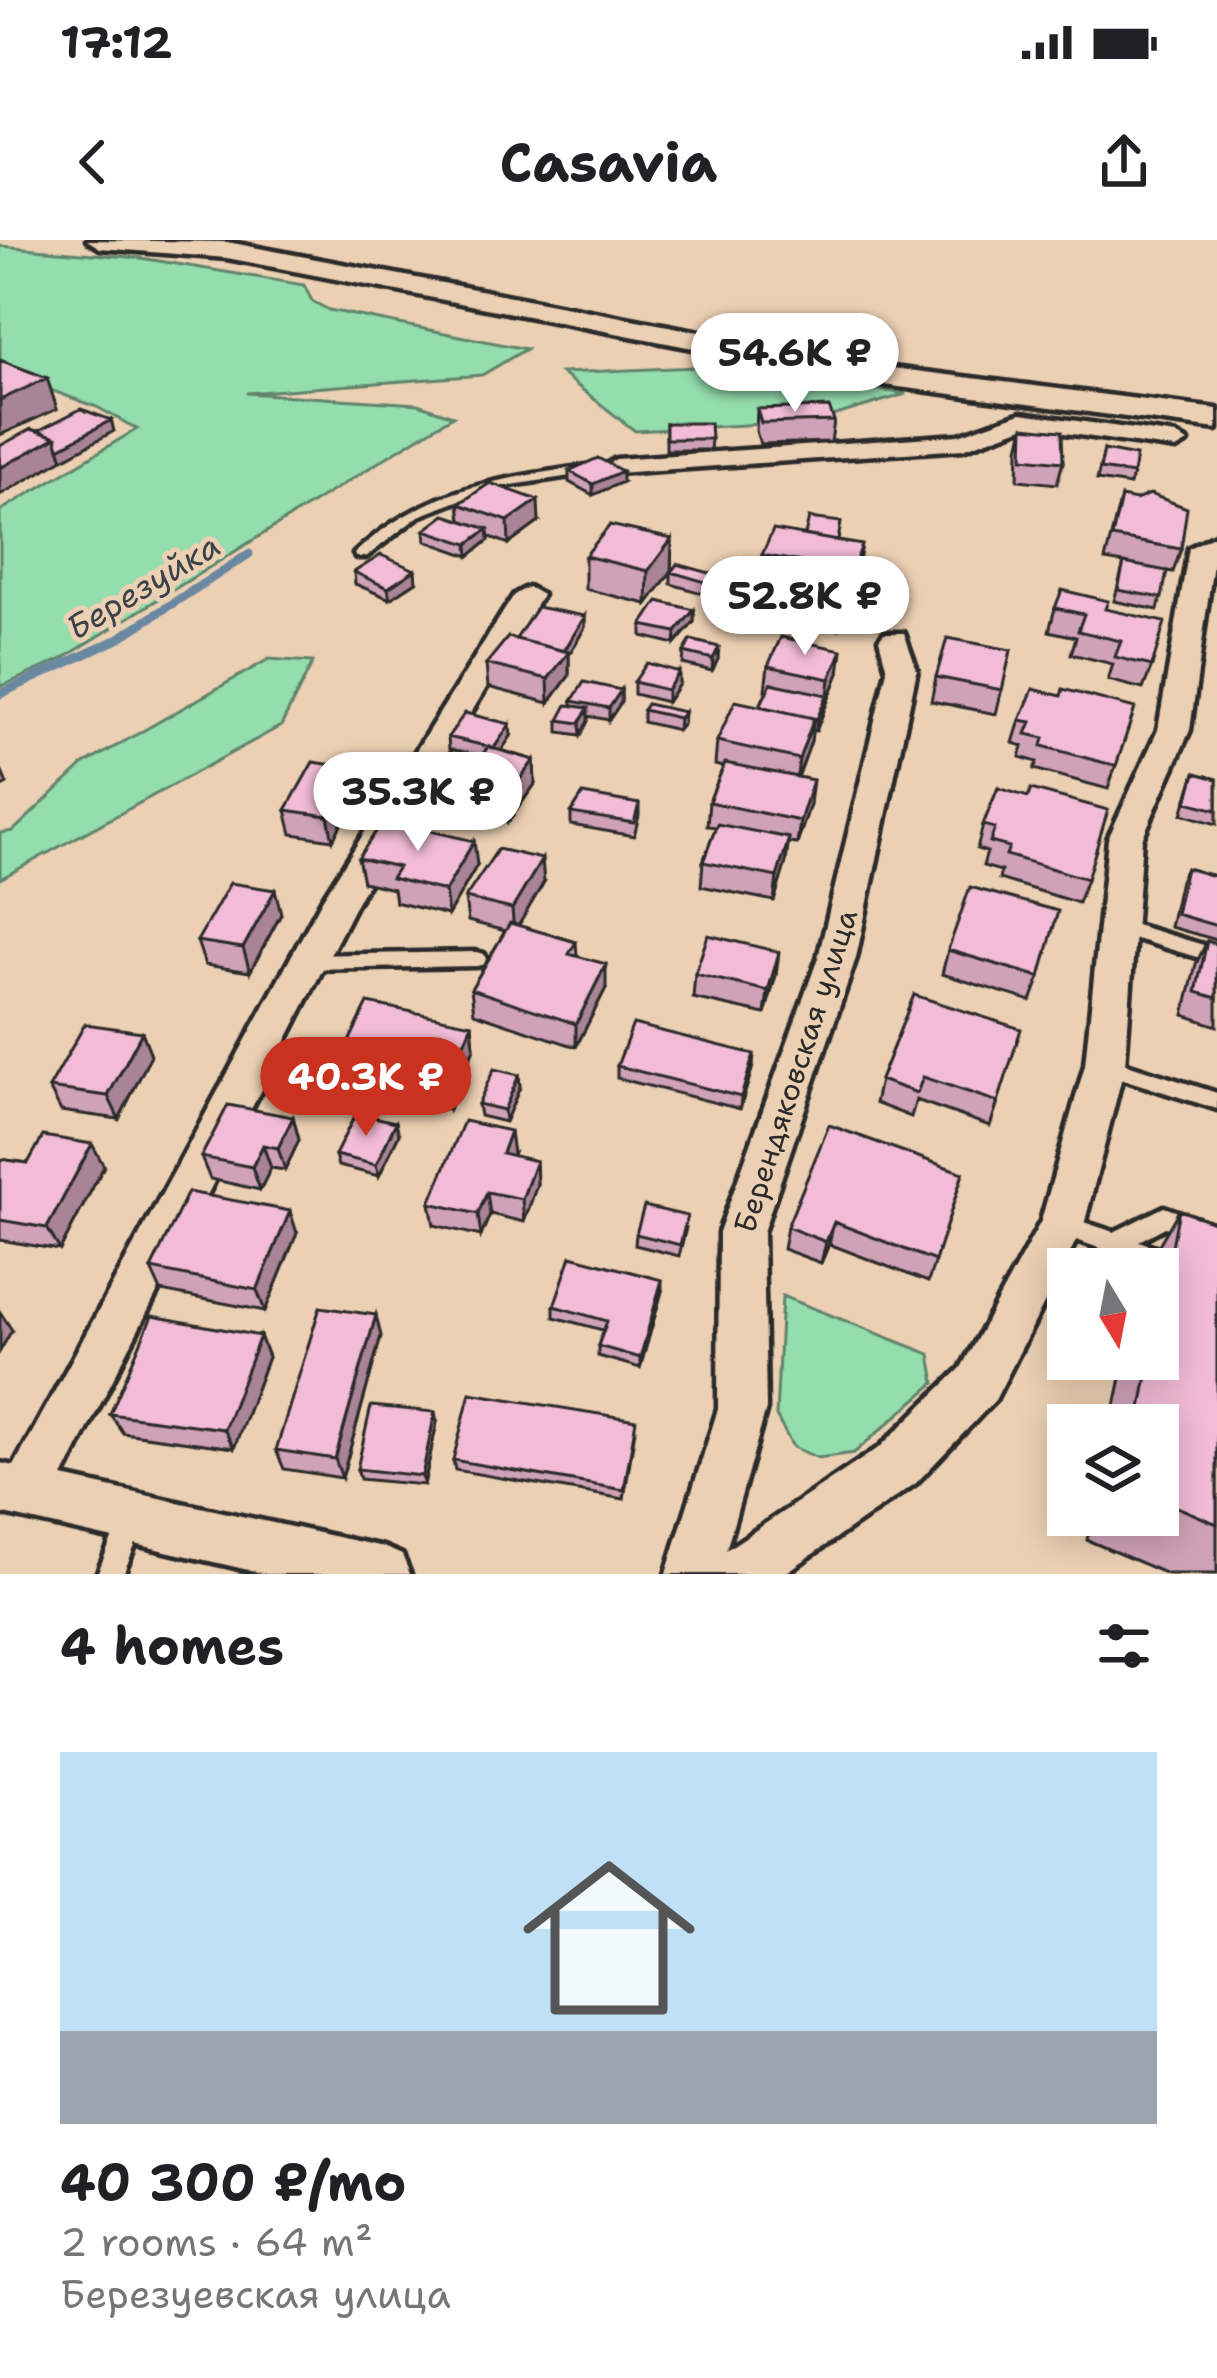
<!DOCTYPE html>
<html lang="en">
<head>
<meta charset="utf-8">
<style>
	:root { --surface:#fff; --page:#f2f2f2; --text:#202124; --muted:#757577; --accent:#c8321e }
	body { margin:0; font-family:"Shantell Sans",sans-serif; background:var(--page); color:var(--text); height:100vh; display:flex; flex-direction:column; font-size:45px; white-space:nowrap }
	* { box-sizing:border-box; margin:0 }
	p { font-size:39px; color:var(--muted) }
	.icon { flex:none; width:66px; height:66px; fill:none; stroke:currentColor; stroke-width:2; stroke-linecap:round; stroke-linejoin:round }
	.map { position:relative; height:1334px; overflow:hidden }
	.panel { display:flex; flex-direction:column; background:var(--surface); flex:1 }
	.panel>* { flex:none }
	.needle { width:78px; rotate:170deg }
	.buttons { position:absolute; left:1047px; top:1008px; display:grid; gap:24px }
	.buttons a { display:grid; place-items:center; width:132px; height:132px; border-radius:0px; background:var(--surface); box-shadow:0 6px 30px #0003; font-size:60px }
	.price { position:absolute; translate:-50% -102px; padding:0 27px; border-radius:42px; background:#fff; color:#222; font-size:39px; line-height:78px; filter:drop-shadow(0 3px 6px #0008) }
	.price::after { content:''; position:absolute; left:50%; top:72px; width:36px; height:27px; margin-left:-18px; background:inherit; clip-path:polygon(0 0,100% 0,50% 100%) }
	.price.on { background:var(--accent); color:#fff }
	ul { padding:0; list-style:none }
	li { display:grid; align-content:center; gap:24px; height:636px; padding:0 60px }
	li span { display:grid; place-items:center; height:372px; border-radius:0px; color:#555 }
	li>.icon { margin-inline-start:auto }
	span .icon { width:216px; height:216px; fill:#fffc; stroke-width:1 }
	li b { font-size:51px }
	h2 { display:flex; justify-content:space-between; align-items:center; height:144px; padding:0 60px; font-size:51px }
	.status { display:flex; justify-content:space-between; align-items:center; height:84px; padding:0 60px; background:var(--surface); direction:ltr }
	.status svg { height:33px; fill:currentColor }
	header { display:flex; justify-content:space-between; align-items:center; height:156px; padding:0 60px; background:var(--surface); font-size:54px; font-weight:700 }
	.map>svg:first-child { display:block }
	.green { fill:#94ddad; stroke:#60846c; stroke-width:3 }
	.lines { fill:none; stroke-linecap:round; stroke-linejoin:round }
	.stream { stroke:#6b88a2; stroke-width:9 }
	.lane-casing { stroke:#2b2b2b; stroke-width:9 }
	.street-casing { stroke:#2b2b2b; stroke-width:9 }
	.secondary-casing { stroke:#2b2b2b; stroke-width:9 }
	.lane { fill:#ecd0b3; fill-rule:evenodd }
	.street { fill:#ecd0b3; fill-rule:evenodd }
	.secondary { fill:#ecd0b3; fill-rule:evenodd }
	.wall { fill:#d0a2b8; stroke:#2b2b2b; stroke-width:3 }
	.shaded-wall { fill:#a98496; stroke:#2b2b2b; stroke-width:3 }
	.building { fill:#f2bcd6; stroke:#2b2b2b; stroke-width:3 }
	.labels { text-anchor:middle; stroke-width:10; stroke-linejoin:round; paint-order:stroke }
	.street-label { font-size:30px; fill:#2b2b2b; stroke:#ecd0b3 }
	.water-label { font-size:33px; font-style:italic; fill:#3b4249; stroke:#ecd0b3 }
</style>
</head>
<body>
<div class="status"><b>17:12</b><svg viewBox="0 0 49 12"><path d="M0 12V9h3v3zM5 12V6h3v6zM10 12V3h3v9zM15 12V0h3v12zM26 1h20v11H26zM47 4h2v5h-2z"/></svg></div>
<header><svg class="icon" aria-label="back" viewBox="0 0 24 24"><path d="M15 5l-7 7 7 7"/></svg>Casavia<svg class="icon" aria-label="share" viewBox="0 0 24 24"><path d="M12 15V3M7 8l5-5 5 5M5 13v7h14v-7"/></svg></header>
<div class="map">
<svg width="1217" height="1334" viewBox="0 0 1217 1334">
	<rect width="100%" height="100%" fill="#ecd0b3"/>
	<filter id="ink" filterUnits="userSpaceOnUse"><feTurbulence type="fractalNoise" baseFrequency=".00833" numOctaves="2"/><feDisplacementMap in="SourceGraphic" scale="24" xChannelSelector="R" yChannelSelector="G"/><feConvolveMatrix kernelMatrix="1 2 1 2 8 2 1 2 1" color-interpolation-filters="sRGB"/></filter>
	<g filter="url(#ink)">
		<path class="green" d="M0,6l141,12 163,27 8,16 17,9 197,39 -44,26 -236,18 172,11 35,12 -391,243 -62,28v-176l137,-82 -40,-22 -87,-32 -10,3z
			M717,126l189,28 -90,27 -181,10 -74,-58z
			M269,419l44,3 -32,64 -281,153v-46l13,-2 70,-66z
			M782,1056l148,58 5,29 -81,70 -36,5 -25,-11 -17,-31z"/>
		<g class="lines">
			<path class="stream" d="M0,454l116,-54 133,-86"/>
			<defs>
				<path id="lane" d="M593,225l4,1v6l-106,16 -72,28 -53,41h-10l-2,-3c70,-67 147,-75 239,-89z
					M1115,679l102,30v14l-108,-32 -3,-5 3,-5z
					M477,712l7,2 2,5 -2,5 -7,2 -171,3 -7,-2 -2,-5 2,-5 7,-2z
					M1105,817l112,36v16l-119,-38 -3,-6 3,-6z
					M1164,967l53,19v20l-52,-19 -26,14 78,29v20l-163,-58 -3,-7 3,-7 8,-3 52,17z
					M133,1267l9,4 4,9 -23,54h-26l27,-63z"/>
				<path id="street" d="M1021,173l155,22 12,7 -12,7 -153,-22 -60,22 -347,24 -12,-7 12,-7 343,-24z
					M1217,294l-27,196 -48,109 -17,226 -41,160 -89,175 -79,83 -132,91h-118l52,-165 1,-177 99,-274 69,-288 -8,-31 5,-6h20l13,37 -61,288 -93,274 3,177 -40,141 154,-103 81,-79 80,-147 44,-156 23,-226 50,-109 31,-182z
					M528,347l14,8 -185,307 -294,575 320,70 19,8 8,19h-144l-266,-61v-50l14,3 308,-566 192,-305z"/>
				<path id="secondary" d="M87,0l140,2 657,125 333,42v20l-333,-44 -657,-127 -127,-10z"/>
			</defs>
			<use href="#lane" class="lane-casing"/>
			<use href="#street" class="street-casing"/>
			<use href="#secondary" class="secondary-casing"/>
			<use href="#lane" class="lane"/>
			<use href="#street" class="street"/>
			<use href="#secondary" class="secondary"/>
		</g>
		<path class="wall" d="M757,169l77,12 -3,21 -71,2 -4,-13z
			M666,183l45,16 -1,11h-44z
			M1024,187l39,35 -6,22 -39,-4 1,-31z
			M1104,210l29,24 -3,11 -33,-5z
			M569,231l53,11 -29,13 -24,-13z
			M1121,257l60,52 -8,23 -6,-1 -9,39 -44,-9 10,-38 -19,-3z
			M459,264l80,18 -30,22 -21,-8 1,4 -20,16 -43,-15 -1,-11 36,-10z
			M672,299l-1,33 -24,32 -62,-15v-33z
			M838,301l20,26 -5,14h2l-4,23 -12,25 -46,-11 -2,14 -51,-9 2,-18 -71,-21v-12l79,12 -1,12 -5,6 14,2 1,-17 5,-8 -4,-1 2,-23z
			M354,332l62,10 -26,17 -35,-15z
			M1055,368l50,1 47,57 -9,23 -35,-9 5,-16 -42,-10 5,-17 -27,-6z
			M694,370v12l-19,22 -33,-8v-11z
			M585,376v11l-16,28v21l-20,27 -61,-16 -2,-23 30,-25z
			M1011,410l-15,64 -65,-13 5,-24z
			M684,412l34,7 -6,12 -29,-7z
			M768,426l71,7 -23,58 -4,-1 -1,11 -13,36 12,27 -13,40 -9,-1 -2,19 -12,39 -73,-15 2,-24 13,-35 -9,-1 2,-24 14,-35 -8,-2 2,-24 43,-35 7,-16h-2z
			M634,442l45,2 -12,18 -33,-8z
			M621,450v12l-12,18 -21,-4v5l-7,14 -22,-3v-12l13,-14v-5z
			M1061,456l74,12 -27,81 -74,-20 3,-7 -17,-5 3,-11 -10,-3 7,-23z
			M643,470l41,2 -1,12 -5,6 -35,-8z
			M511,496l-10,14 33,10 1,24 -27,38 -47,-13 -2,-24 22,-29 -32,-7 -1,-12z
			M1195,533l22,6v45l-35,-10z
			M998,548l89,91 -9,24 -79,-24 2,-8 -18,-5 4,-14 -10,-3 6,-24z
			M358,552l-25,48 -41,-6 -6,-24z
			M639,564v12l-5,20 -63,-11v-12z
			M358,618l119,7 -29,50 -53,-13 -2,-13 -30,-7z
			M1186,628l31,9v63l-47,-13 10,-47z
			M544,642l-26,44 58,16 1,14 29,32 -30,59 -102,-34 -3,-24 34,-58 -37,-10 -3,-23z
			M275,650l6,24 -31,58 -45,-7 -8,-24z
			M1207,701l10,3v82l-33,-11 12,-51z
			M948,710l92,27 -9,24 -89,-27z
			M695,734l81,1 -11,39 -72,-16z
			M914,755l84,107 -8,24 -74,-26 -5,17 -36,-14 5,-23z
			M472,784l2,24 -25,61 -105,-22 -6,-23z
			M142,792l9,23 -32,64 -58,-8 -12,-23z
			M617,826h136l-13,43 -123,-31z
			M519,835l1,12 -15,35 -25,-6 -2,-12z
			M293,877l6,23 -14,30 -14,-2 -11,22 -50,-11 -9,-22z
			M399,894l-20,42 -41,-10 -3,-11z
			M513,914l-1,2 24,5 1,23 -13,38 -34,-8 -9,22 -47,-11 -4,-22z
			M0,919l28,4 76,3 -44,84 -60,-10z
			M963,933l-35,109 -99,-38 -8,19 -38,-14 4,-22z
			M1179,970l38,13v351h-50l-80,-34 6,-25h65v-90h-47l14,-66h33v-90h-13z
			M686,988l-7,28 -44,-11 1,-11z
			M297,993l-32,78 -104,-20 -10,-22z
			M662,1051l-22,77 -42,-12v-10l5,-16 -49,-13v-11z
			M260,1096l8,21 -34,91 -111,-15 -13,-19z
			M381,1096l-39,142 -58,-9 -8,-19z
			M437,1182l-13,63 -64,-6 -3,-10z
			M635,1190l-11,69 -169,-29 -2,-10z"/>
		<path class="shaded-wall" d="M47,138l10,31 -57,26v-35z
			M111,180l3,11 -51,28 -4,-11z
			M56,197l7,22 -63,36v-27z
			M622,231v11l-29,13v-11z
			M538,260l1,22 -30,22 -1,-23z
			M488,289l1,11 -20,16 -1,-12z
			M672,299l-1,33 -24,32 1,-33z
			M862,305l-4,22 -9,25 6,-11 -4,23 -12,25 3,-24 7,-12 3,-22z
			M415,330l1,12 -26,17 -2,-11z
			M750,344l-1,12 -7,9 1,-12z
			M694,370v12l-19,22 1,-12z
			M585,376v11l-16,28v21l-20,27 -1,-24z
			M719,407l-1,12 -6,12 1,-12z
			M842,410l-3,23 -12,30 3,-24z
			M679,432v12l-12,18v-12z
			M621,450v12l-12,18v-12z
			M827,455l-2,12 -9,24 1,-12z
			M588,468v13l-7,14 -1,-12z
			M684,472l-1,12 -5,6 1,-12z
			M814,478l-3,23 -15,42 3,-24z
			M510,484l1,12 -16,24 -1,-12z
			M534,520l1,24 -27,38 -2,-24z
			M354,528l4,24 -25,48 -5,-24z
			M2,532l5,12 -7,4v-15z
			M813,540l-3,24 -13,40 3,-23z
			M789,598l-3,24 -12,39 3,-24z
			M474,601l3,24 -29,50 -3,-24z
			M542,619l2,23 -30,51 -2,-24z
			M275,650l6,24 -31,58 -7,-24z
			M779,712l-3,23 -11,39 3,-23z
			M606,724v24l-30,59v-23z
			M472,784l2,24 -25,61 -3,-23z
			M142,792l9,23 -32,64 -11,-23z
			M754,814l-1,12 -13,43 1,-12z
			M519,835l1,12 -15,35 -1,-12z
			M293,877l6,23 -14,30 -7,-22z
			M396,882l3,12 -20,42 -3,-11z
			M510,891l3,23 -9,22 -2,-23z
			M92,904l12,22 -44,84 -13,-22z
			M263,905l8,23 -11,22 -8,-23z
			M536,921l1,23 -13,38 -2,-23z
			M487,952l3,22 -9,22 -3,-22z
			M290,971l7,22 -32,78 -8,-21z
			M834,982l-5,22 -8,19 5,-21z
			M662,1040v11l-22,77v-10z
			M0,1072l12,18 -12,21z
			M376,1075l5,21 -39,142 -7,-19z
			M260,1096l8,21 -34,91 -10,-19z
			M435,1172l2,10 -13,63 -2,-9z"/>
		<path class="building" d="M0,120l47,18 -47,22z
			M829,167l5,14 -73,2 -4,-14z
			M81,169l30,11 -52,28 -3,-11 -18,-6z
			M666,183h44l1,16h-45z
			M1024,187l38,4 1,31 -40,-4z
			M31,189l25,8 -56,31v-22z
			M1104,210l32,6 -3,18 -33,-5z
			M598,218l24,13 -29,13 -24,-13z
			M490,243l48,17 -30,21 -49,-17z
			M1150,254l37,14 -6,41 -69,-12 9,-40 15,3z
			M445,275l43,14 -20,15 -43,-14z
			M809,278l32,4 -3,19 -33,-6z
			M610,285l62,14 -24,32 -63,-15z
			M773,290l89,15 -10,26 -90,-16z
			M381,315l34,15 -27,18 -34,-16z
			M1124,323l43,8 -5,27 -44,-8z
			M677,324l73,20 -7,9 -72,-21z
			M773,324l82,17 -13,24 -83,-18z
			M1062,350l46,11 -3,8 60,13 -13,44 -37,-9 6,-16 -43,-10 6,-17 -29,-6z
			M658,361l36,9 -18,22 -34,-7z
			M744,362l50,10 -2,8 -51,-9z
			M537,367l48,9 -21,35 -48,-12z
			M508,397l61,15 -21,27 -62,-15z
			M781,397l61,13 -12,29 -62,-13z
			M947,398l64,12 -9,40 -66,-13z
			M691,400l28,7 -6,12 -29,-7z
			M647,423l32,9 -12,18 -33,-8z
			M584,442l37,8 -12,18 -37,-7z
			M771,443l56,12 -10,24 -57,-13z
			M1033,449l28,7 2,-7 72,19 -19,58 -74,-20 2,-8 -18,-4 5,-12 -11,-2z
			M735,461l79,17 -15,41 -82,-18z
			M647,464l37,8 -5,6 -36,-8z
			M567,465l21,3 -8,15 -21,-3z
			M465,473l45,11 -16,24 -46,-11z
			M488,507l46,13 -28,38 -47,-13z
			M313,522l41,6 -26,48 -42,-6z
			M725,523l88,17 -13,41 -91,-19z
			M1195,533l22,6v31l-30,-8z
			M998,548l30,9 3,-8 77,21 -21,69 -81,-24 3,-8 -19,-5 5,-14 -12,-3z
			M583,554l56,10 -5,19 -63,-10z
			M384,580l90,21 -29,50 -54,-13 7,-11 -40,-9z
			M717,584l72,14 -12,39 -74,-15z
			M498,609l44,10 -30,50 -47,-11z
			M1186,628l31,9v49l-41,-12z
			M230,643l45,7 -32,58 -46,-7z
			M970,647l88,24 -18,66 -92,-27z
			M510,683l66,19 -7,12 37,10 -30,60 -105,-35z
			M708,695l71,17 -11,39 -73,-17z
			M1207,701l10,3v54l-21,-6z
			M914,755l107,34 -23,73 -75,-25 -6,16 -37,-13z
			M368,763l104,21 -26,62 -108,-22z
			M85,784l57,8 -34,64 -59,-8z
			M633,784l121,30 -13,43 -124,-31z
			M494,829l25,6 -15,35 -26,-6z
			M228,865l65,12 -15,31 -15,-3 -11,22 -51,-10z
			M356,873l40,9 -20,43 -41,-10z
			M464,881l46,10 -8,22 34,8 -14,38 -35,-7 -9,22 -48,-11z
			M829,885l134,48 -28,88 -101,-39 -8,20 -39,-15z
			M43,896l49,8 -45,84 -47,-8v-61l28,4z
			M188,952l102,19 -33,79 -106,-21z
			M644,966l43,10 -7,29 -44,-11z
			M1179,970l38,13v301l-59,-25v-74h-20l12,-66h8v-40z
			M571,1016l91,24 -22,78 -42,-12 9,-25 -53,-15z
			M320,1067l56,8 -41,144 -59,-9z
			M152,1076l108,20 -36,93 -114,-15z
			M470,1153l166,27 -12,70 -171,-30z
			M371,1166l64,6 -13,64 -65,-7z"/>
	</g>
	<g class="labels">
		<g class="street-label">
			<text transform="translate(796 831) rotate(-72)" y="10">Берендяковская улица</text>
		</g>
		<g class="water-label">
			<text transform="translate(143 346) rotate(-31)" y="12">Березуйка</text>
		</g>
	</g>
</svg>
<div class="buttons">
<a><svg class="needle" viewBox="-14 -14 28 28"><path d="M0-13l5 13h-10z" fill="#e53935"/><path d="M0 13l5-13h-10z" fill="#757577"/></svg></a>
<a><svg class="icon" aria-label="layers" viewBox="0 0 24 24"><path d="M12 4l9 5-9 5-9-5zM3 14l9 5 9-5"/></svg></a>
</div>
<b class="price" style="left:795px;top:175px">54.6K ₽</b>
<b class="price" style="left:805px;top:418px">52.8K ₽</b>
<b class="price" style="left:418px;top:614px">35.3K ₽</b>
<b class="price on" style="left:366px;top:899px">40.3K ₽</b>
</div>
<section class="panel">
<h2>4 homes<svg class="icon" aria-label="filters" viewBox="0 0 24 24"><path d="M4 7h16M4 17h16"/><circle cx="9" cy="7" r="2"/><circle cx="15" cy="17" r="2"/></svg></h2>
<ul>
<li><span style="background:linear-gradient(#bfe0f5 75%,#9aa5b1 0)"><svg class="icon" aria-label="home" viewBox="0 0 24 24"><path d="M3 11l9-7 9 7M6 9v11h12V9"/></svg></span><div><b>40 300 ₽/mo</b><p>2 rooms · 64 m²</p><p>Березуевская улица</p></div></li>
</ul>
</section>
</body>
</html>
